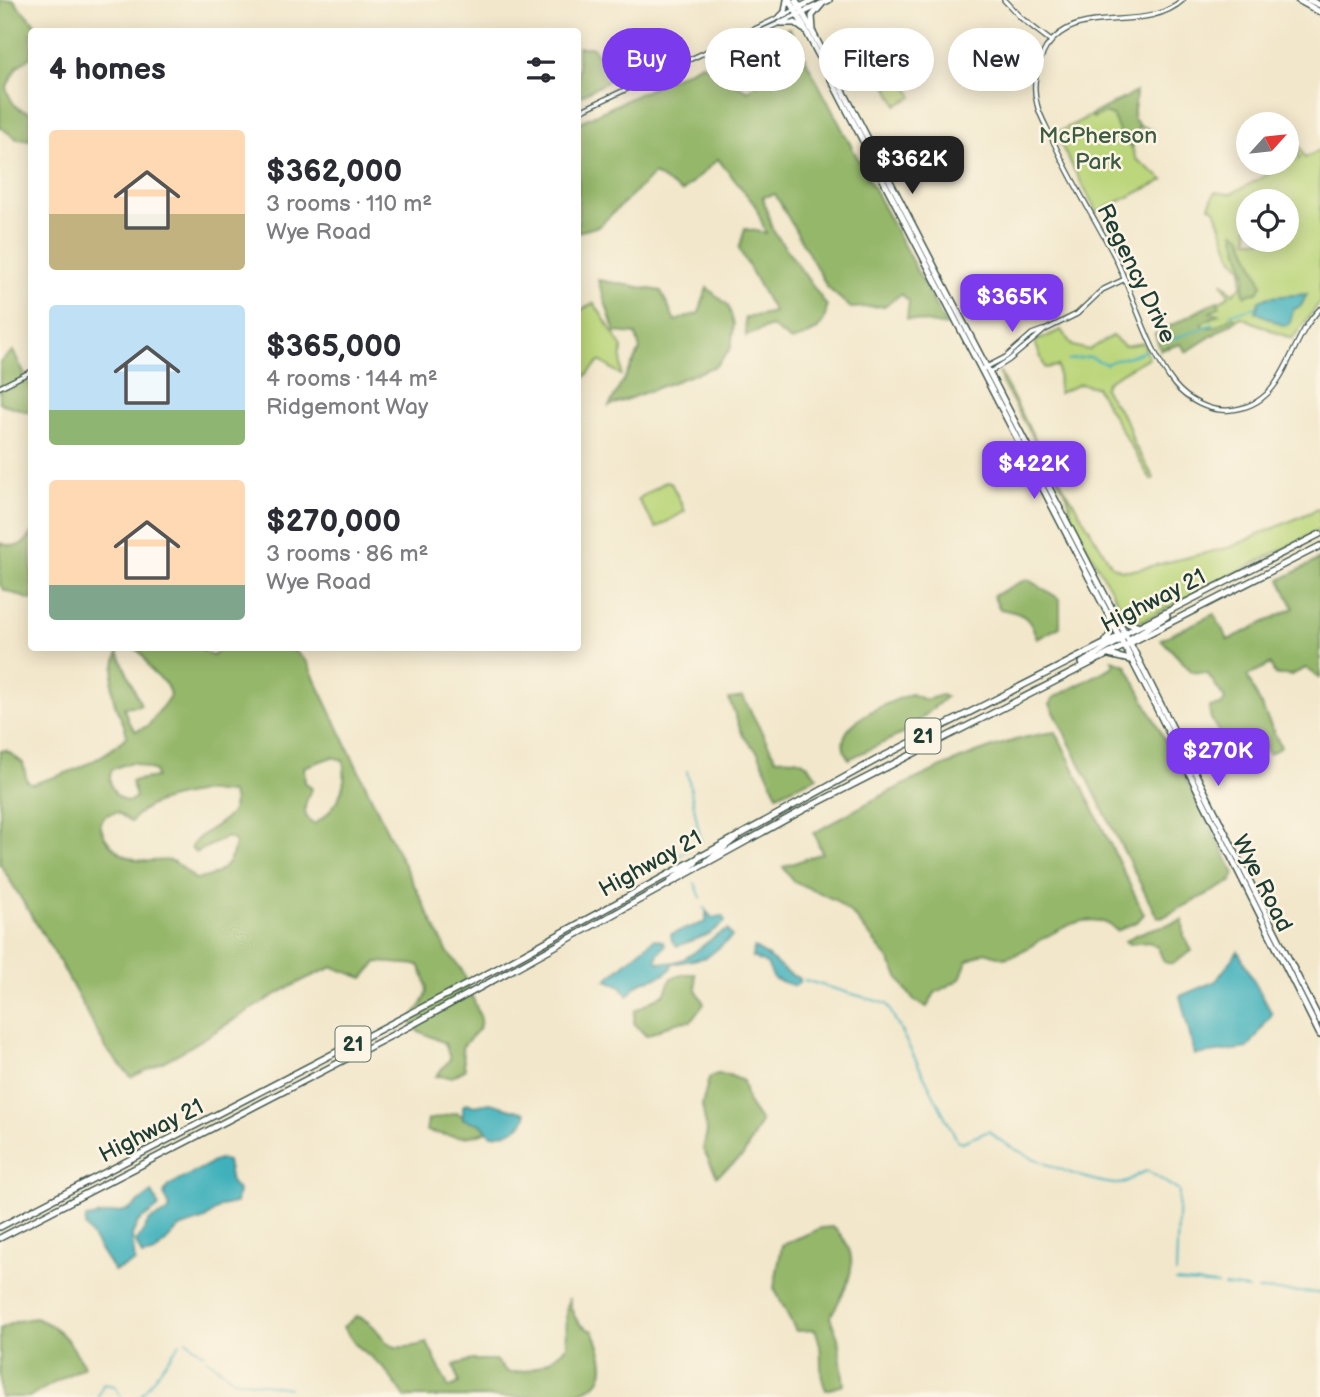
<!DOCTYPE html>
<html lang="en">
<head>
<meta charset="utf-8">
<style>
	:root { --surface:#fff; --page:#f7f7f7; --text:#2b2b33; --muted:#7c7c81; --accent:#7c3aed }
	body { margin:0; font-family:"Balsamiq Sans",sans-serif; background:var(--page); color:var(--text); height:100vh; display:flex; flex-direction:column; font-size:26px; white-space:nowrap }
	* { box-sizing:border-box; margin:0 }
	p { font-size:23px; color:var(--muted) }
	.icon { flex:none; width:38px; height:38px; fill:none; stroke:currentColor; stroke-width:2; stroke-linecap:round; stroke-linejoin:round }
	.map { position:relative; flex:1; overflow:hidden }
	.sheet { position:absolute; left:28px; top:28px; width:553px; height:623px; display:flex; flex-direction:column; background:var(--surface); border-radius:7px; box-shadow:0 4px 18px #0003 }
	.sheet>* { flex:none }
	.hud { position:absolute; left:602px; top:28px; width:612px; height:63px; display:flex; gap:14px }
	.needle { width:46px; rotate:63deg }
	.buttons { position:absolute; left:1236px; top:112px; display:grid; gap:14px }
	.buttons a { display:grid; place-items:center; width:63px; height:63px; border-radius:50%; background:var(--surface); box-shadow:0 4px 18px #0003; font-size:35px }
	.price { position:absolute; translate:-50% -60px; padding:0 16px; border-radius:14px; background:var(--accent); color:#fff; font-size:23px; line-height:46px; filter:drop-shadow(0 2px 4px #0008) }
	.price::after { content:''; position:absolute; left:50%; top:42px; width:21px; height:16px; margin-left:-10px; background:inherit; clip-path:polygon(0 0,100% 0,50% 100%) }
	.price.active { background:#222; color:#fff }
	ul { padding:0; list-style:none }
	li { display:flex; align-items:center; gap:21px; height:175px; padding:0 21px }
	li span { display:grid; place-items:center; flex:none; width:196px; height:140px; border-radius:7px; color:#555 }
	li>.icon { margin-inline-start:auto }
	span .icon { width:84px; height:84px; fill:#fffc; stroke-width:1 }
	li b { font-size:30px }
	h2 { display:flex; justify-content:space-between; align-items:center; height:84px; padding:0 21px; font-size:30px }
	.pill { padding:0 24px; border-radius:32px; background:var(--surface); box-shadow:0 4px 18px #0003; font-size:24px; line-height:63px }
	.pill.active { background:var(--accent); color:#fff }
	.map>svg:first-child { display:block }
	.green { fill:#bcd67b; stroke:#6e8a58; stroke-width:2; fill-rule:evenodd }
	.forest { fill:#95b76b; stroke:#5a7a50; stroke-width:2; fill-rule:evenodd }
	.water { fill:#41b1bb; stroke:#307778; stroke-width:2 }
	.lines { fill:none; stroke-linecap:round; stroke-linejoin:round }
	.stream { stroke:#41b1bb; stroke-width:2 }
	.minor-casing { stroke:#3f564b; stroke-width:6 }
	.major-casing { stroke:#3f564b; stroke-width:8 }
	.minor { stroke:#fff; stroke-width:3.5 }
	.major { stroke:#fff; stroke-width:5 }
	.labels { text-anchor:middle; stroke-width:5; stroke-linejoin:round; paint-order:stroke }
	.shield { fill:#fcf5e5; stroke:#617469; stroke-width:2 }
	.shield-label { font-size:21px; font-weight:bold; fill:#1f3d34 }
	.park-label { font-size:23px; fill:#3e5c42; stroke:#fcf5e5 }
	.street-label { font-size:23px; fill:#1f3d34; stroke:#fcf5e5 }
</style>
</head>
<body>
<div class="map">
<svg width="1320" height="1397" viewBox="0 0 1320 1397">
	<rect width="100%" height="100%" fill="#fcf5e5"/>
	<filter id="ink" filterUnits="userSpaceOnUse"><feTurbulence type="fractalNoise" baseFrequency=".0143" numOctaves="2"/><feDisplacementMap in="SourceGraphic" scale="14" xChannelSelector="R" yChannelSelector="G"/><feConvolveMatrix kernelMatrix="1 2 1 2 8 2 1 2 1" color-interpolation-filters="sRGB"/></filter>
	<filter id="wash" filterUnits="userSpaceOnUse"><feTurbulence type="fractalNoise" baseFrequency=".00686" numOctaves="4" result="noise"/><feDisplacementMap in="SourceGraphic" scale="28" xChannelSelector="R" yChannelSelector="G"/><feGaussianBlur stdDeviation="1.57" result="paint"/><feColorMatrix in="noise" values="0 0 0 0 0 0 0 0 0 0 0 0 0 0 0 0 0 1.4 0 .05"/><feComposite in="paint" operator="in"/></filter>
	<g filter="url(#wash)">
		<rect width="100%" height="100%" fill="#f2e7cb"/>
		<path class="green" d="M896,64l17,33 -16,8 -17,-33z
			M1136,92l-3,26 6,7 16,6 -16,-4 -8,18 5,14 28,21 -67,32 -42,-78z
			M1298,144l7,14 15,-8v152l-28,37 -51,-22 -55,35 -5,-8 -20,6 24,-30 44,-24 -7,-14 11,12 9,-9v-17l-11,-13 -16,-46 -6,-3 6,-14 16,2 69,-36 -6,-12zM1248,201h38v39h-38z
			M594,303l28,44 -1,28 -21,-14 -22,23v-72z
			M1061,330l12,16 16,4 23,-14 12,10 19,-3 6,14 -41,24 -4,8 23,33 7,22 20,34 -3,2 -55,-93 -16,-3 -21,9 -1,-27 -13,2 -9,-23v-4z
			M999,371l38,72 75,123 10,4h12l97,-23 89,-39v22l-180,92 -10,1 -56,-99 -7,-29 -65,-112z
			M667,481l4,2 14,28 -29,17 -18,-29z"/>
		<path class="forest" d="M0,0h14c7,13 19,16 24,31l-6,1 -1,25 -13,9 -12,22c5,13 10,24 25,24v28l-14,-1 -17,-12z
			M789,28l157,298 -39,-7 2,-18 -8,-7 -16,12 -34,2 -23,-20 -53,-94 -12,3 9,32 55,77c-2,24 -14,28 -36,35l-20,-15 -25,10 -1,-18 29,-6 -35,-63 6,-20 21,4 -11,-28 -37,-46 -36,33 -28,-18 -55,52 -21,6v-109l124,-59 46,27 16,-14 -22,-32z
			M578,47h15l17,33 -32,17z
			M1136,92l-3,26 6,7 -7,23 -11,-11 -8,-21 -9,-3 -11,5 -2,-3z
			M1234,232l7,3 21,49 -3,7 -14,5 -2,-6 3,-14z
			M598,280l63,11 14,30 24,-8 8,-25 21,17 6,19 -3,24 -15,18 -107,40 31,-56 -4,-16 -21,-2z
			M1217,301l3,5 -10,6 9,2 -18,9 3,4h11l17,-10 6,2 -52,33 -5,-8 -21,5 -5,-15z
			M13,351l18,36v26l-31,-10v-41z
			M31,532l1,68h-1l-27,-10 -4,-5v-42c15,5 25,5 31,-11z
			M1320,559v119l-14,-10 -15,7h-16l-5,-11 -23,12 34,71 -12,7 -6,-8 -12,4 -6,16 -14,-3c-6,-9 -5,-15 -8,-23 -6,-16 -12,-12 -14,-33l13,-2 3,-6 -18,-26 -15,-1 -31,-33 53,-25 14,26 66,-32 -14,-28z
			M1027,579l33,20v28l-23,12c-7,-23 -14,-26 -37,-30l-7,-13z
			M135,648h64l13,8 11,-8 69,1 15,13 86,181 54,108 15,19 19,49 -2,10 -17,18 3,23 -13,7 -16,-1 14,-17 -5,-16 -33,-15v-11c18,-20 19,-28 7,-52l-42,-3 -14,16 -30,-11c-72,28 -131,80 -202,110l-24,-27 -49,-91 -58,-95v-113l6,-1 17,13 4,18 5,3c37,-11 66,-20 95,-48 -2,-12 -8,-21 -12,-32 -6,-17 -1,-35 3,-52l23,53 -17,2 4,14 8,10 12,-5 22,-30c-2,-17 -14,-17 -21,-29 -4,-8 -6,-13 -14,-19zM332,757l11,3c6,26 -7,51 -29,64 -14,-7 -9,-24 -2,-35l-7,-7 -1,-15zM132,762l23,9 1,6 -25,4 5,16 -8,5c-14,-4 -22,-19 -16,-33zM206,791l25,2c14,27 -27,32 -40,54l4,6 32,-16 8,4c-1,24 -18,37 -40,38 -6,-5 -15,-15 -23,-18 -8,-2 -20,1 -28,0 -21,-2 -41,-17 -44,-38l6,-8 11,-3 14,10c16,-23 48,-25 75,-31z
			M1112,660l14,5 109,209 -4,8 -68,35h-6l-107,-213 3,-6 61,-32z
			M911,694l14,6 17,-5 4,2 -40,35 -57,27c-25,-35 40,-56 62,-65z
			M743,697l33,62c22,-2 29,0 41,18l-40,18 -19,-43 -15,-16 -14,-37z
			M1056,732l88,182 -6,7 -21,10c-27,-30 -75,10 -102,24l-11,3 -19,-6 -18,9 -7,18 -25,14 -8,14 -12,-6 -10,-12 -16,-29 -34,-43 -20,-17 -42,-19 -10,-14 39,-14 -8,-20c61,-36 172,-94 242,-101z
			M1183,920l1,16 8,15 -20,13 -8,-2 -6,-14 -9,-6 -20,2 -4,-3c18,-12 37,-14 58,-21z
			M685,974h10l1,15 8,15 -13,17 -15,1 -30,14 -12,-13 1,-12 30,-18 6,-15z
			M717,1074l12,1 14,6 5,22 13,19 -18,34 -26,20 -14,-27 4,-17 -5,-27 7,-27z
			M456,1113l25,11 6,7c-21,10 -39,5 -61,0l2,-11z
			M833,1227c33,29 15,59 -3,90l8,21 6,47 -18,5c-10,-20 0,-38 -11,-60l-19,1 -22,-43 8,-43 39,-17z
			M569,1298c3,16 7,28 24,33 19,43 13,58 -33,66h-155l-22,-30 -28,-23 -12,-17 14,-11c36,15 16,42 70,27l22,45 10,-5 -5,-18 17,-5h24l12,12c24,2 43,-9 60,-26l-1,-35z
			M35,1318c26,9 36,25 49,48l-55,31h-29v-68l17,-8z"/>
		<path class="water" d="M1307,294l-6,12 -7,3 -5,15 -5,2 -28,-14 3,-11 10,-4z
			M706,911l6,7 11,-2 2,6 -18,13 -30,11 -5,-5 -1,-7 35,-12z
			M728,930l4,7 -25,20 -34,7c-7,17 -27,12 -38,23 -2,3 -4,6 -7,9l-7,-10 -15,-6 48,-41 9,2 2,4 -8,11v6c33,6 45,-23 71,-32z
			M754,948c19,8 27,25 45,30v5l-4,3 -21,-7 -7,-15 -15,-7z
			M1238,951l34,63 -24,34 -53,7 -15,-59 36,-15z
			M467,1103l7,3 16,-3 36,10c0,16 -21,21 -35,22l-10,-11 -18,-5v-13z
			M219,1159l8,2 4,21 7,8 -2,13 -15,3 -16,13 -26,9 -24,25 -13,3 -6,-14 14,-22 18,-8 2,-5 -6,-13 4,-8z
			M152,1192l7,15 -21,15 -6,13 3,27 -21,9 -29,-45 1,-8 43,-8z"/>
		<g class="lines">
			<path class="stream" d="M1230,314l26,-7
				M1165,342l48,-18
				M1068,360l22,-3 16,7c13,-7 25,-6 38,-13
				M687,771l14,71
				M680,855l9,-6
				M695,883l6,15
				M704,908l2,3
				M804,980l83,24 70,136 5,2 27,-11c17,20 103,54 130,53 11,-1 19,-12 29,-13l31,20 -3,82
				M1175,1281l43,4
				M1224,1286l25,3
				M1258,1290l62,3
				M186,1340l18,14
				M206,1358l27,21 56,9
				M98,1397l5,-13 12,2 6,11
				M140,1397l40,-54"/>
		</g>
	</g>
	<g filter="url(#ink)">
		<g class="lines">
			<defs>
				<path id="minor" d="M1004,0l17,18 30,23
					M1183,0c-40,36 -104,0 -137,48 -10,17 -14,38 -9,56 3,14 12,26 17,39 18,39 40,74 60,112 17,35 37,101 60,129 13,16 35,28 56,26 58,-5 56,-68 90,-101
					M743,37h6l48,-22
					M578,112l217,-102
					M981,370l25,-13 26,-23 11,-4
					M990,372l19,-12 36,-30 32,-16 25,-24 23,-11
					M0,387l32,-16"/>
				<path id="major" d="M790,0l366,707 164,328
					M796,0l340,655 184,366
					M1298,0l22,12
					M1309,0l11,5
					M798,8l16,-8
					M800,14l29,-14
					M780,17l5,-5 2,-12
					M781,23h14l8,6
					M813,30l-1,-14 11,-13
					M1118,617l11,7 8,1
					M1128,640l39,-24
					M1106,641l4,-7v-13
					M1109,655l21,5
					M1082,663l40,-24
					M707,861l30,-24
					M671,880l24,-17 5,-8
					M0,1227l498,-259 380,-209 442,-225
					M0,1238l410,-212 393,-216 517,-264"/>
			</defs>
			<use href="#minor" class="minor-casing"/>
			<use href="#major" class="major-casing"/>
			<use href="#minor" class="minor"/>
			<use href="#major" class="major"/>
		</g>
	</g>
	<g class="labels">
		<g class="shield">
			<rect x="905.5" y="718.5" width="35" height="35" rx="5"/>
			<rect x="335.5" y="1026.5" width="35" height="35" rx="5"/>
		</g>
		<g class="shield-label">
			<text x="923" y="743">21</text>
			<text x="353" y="1051">21</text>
		</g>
		<g class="park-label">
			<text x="1098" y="143">McPherson<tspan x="1098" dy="26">Park</tspan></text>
		</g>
		<g class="street-label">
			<text transform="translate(1137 273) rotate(64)" y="8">Regency Drive</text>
			<text transform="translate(1153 600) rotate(-27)" y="8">Highway 21</text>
			<text transform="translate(650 863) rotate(-29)" y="8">Highway 21</text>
			<text transform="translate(1263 883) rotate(63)" y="8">Wye Road</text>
			<text transform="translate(151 1130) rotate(-27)" y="8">Highway 21</text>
		</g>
	</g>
</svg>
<div class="buttons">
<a><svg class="needle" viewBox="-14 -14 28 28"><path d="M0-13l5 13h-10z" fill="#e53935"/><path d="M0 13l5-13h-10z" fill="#7c7c81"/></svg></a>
<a><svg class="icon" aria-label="locate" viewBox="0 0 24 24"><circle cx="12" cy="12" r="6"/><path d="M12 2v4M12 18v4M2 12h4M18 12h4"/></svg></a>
</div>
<b class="price active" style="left:912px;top:196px">$362K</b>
<b class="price" style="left:1012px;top:334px">$365K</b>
<b class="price" style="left:1034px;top:501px">$422K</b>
<b class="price" style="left:1218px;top:788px">$270K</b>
<div class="hud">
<a class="pill active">Buy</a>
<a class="pill">Rent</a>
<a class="pill">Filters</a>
<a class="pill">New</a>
</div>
<section class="sheet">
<h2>4 homes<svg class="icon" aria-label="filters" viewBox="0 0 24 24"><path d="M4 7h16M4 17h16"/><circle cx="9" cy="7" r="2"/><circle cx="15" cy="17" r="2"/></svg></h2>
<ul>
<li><span style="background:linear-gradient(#ffd9b3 60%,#c2b280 0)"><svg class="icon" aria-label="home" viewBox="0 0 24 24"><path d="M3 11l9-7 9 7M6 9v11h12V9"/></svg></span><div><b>$362,000</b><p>3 rooms · 110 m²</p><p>Wye Road</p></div></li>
<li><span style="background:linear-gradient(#bfe0f5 75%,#8fb573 0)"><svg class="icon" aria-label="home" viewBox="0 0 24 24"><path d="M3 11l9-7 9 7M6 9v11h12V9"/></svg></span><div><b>$365,000</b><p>4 rooms · 144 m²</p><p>Ridgemont Way</p></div></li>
<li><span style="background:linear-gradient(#ffd9b3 75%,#7fa58c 0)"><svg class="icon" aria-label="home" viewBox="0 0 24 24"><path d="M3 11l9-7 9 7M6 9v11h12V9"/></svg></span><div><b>$270,000</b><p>3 rooms · 86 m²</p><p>Wye Road</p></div></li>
</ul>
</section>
</div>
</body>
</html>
